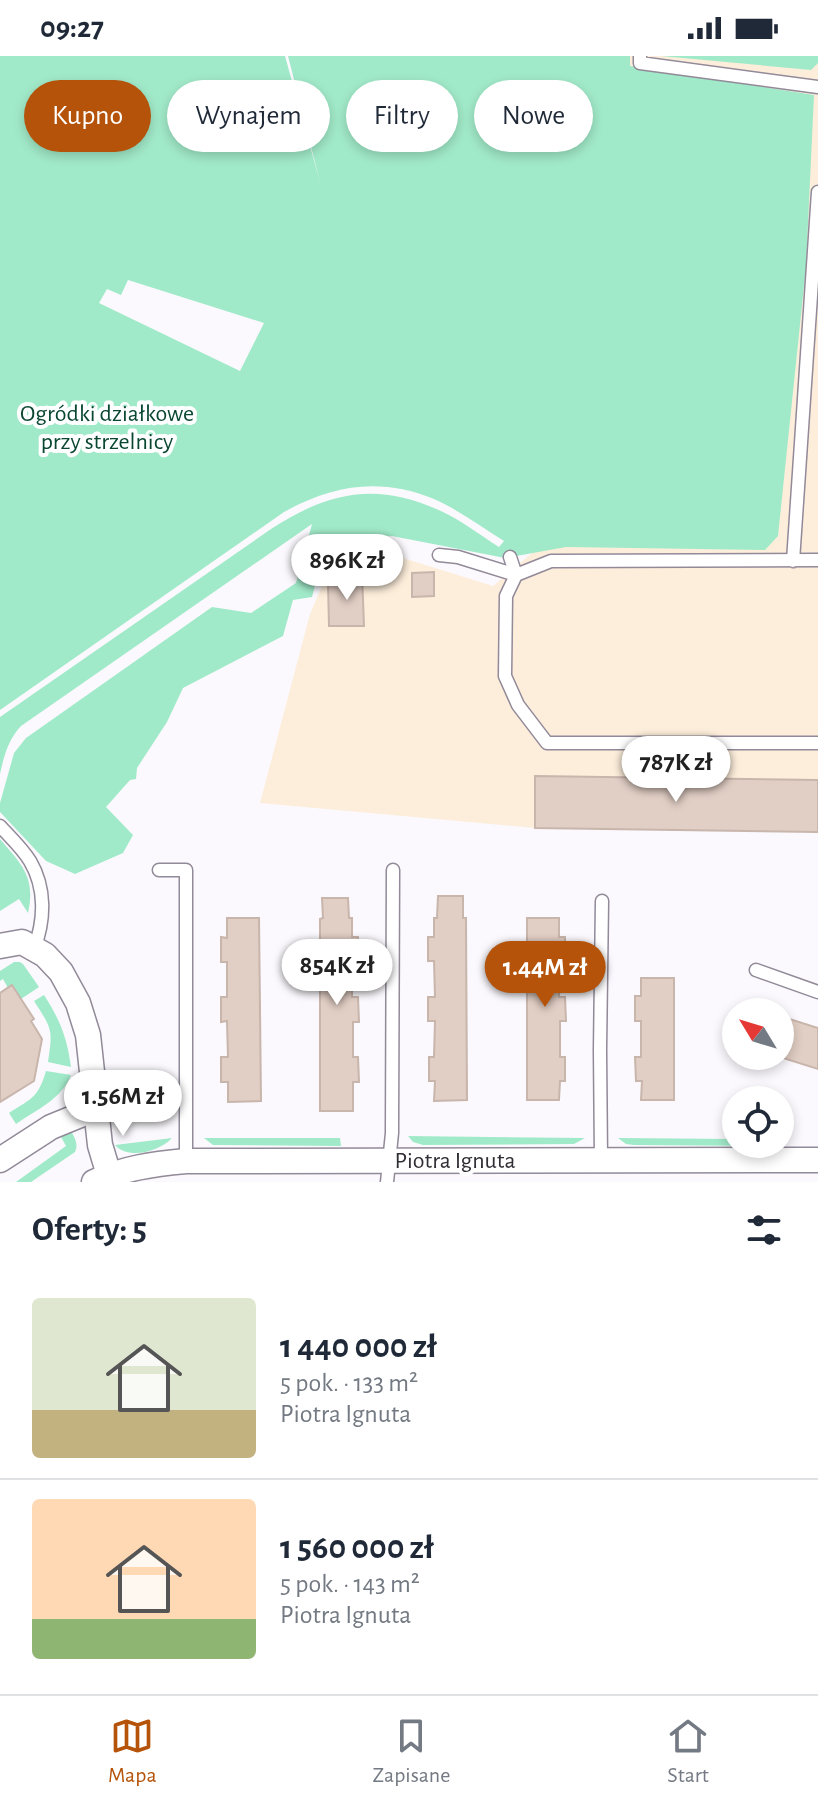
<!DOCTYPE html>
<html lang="pl">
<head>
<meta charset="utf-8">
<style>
	:root { --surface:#fff; --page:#f2f2f3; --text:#1f2937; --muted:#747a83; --line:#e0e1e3; --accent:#b45309 }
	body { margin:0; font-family:"Alegreya Sans",sans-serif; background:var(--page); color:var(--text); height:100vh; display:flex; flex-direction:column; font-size:30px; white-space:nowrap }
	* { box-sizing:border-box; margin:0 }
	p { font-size:26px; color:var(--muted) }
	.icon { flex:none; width:44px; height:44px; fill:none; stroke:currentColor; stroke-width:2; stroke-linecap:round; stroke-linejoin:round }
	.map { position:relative; height:1126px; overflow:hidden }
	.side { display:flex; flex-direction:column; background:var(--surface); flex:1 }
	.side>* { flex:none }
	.top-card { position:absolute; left:24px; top:24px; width:770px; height:72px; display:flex; gap:16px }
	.needle { width:52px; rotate:308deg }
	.fabs { position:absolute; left:722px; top:942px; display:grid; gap:16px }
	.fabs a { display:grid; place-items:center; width:72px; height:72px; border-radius:50%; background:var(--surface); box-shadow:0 4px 12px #0003; font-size:40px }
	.price { position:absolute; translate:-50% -68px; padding:0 18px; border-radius:28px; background:#fff; color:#222; font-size:26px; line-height:52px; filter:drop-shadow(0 2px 4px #0008) }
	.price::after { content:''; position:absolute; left:50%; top:48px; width:24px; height:18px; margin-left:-12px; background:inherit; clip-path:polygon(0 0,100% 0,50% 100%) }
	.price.current { background:var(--accent); color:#fff }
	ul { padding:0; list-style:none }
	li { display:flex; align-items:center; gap:24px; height:200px; padding:0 32px }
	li+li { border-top:2px solid var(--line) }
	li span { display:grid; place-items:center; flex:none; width:224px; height:160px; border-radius:8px; color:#555 }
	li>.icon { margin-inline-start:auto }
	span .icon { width:96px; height:96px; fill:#fffc; stroke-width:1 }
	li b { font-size:34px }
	h2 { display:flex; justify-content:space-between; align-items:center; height:96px; padding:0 32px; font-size:34px }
	.pill { padding:0 28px; border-radius:36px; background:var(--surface); box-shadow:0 4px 12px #0003; font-size:28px; line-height:72px }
	.pill.current { background:var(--accent); color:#fff }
	.status { display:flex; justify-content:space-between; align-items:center; height:56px; padding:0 40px; background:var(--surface); direction:ltr }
	.status svg { height:22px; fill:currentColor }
	.tabs { display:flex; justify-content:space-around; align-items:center; height:112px; border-top:2px solid var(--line); background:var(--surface); font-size:22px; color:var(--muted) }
	.tabs a { display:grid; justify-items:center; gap:4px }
	.tabs .current { color:var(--accent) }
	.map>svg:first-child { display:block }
	.industrial { fill:#fdeedb }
	.green { fill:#a1eac9; fill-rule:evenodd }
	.building { fill:#e1cec4; stroke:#c8b5ac; stroke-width:2 }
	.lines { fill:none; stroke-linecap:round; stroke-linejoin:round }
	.service-casing { stroke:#928999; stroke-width:15 }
	.minor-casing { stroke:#928999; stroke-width:27 }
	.service { stroke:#fff; stroke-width:12 }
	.minor { stroke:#fff; stroke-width:24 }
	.labels { text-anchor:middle; stroke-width:8; stroke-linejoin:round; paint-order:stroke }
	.park-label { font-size:24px; fill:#0a4732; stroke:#fff }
	.street-label { font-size:24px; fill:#312d34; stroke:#fff }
</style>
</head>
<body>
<div class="status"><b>09:27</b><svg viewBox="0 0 49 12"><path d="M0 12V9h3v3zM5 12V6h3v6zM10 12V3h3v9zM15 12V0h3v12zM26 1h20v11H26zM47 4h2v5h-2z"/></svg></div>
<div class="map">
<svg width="818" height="1126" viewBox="0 0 818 1126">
	<rect width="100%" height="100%" fill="#fbf9fd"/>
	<path class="industrial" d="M588,0h230v776l-283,-4 -275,-25 50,-189 21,-49 43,-16 119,37 92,-78z"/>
	<path class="green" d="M0,0h285l35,126 -32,-126h342v10l184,29 -8,172 -28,269 -13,14 -199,-3 -61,11 -113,-22 -66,6 -14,55 -19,3 -10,36 -100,52 -16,34 -30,46 -1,11 -6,1 -24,27 27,28 -10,18 -48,21 -29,-13 -46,-49v-9l14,-50 12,-15 186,-131 39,6 45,-30 16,-59 -291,202c-13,14 -17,30 -21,48v-57l271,-188c57,-37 105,-48 170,-18 20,9 39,24 58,36l5,-6c-23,-14 -45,-31 -70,-42 -54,-22 -101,-14 -150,13l-284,198zM128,224l136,43 -24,48 -141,-68 8,-14 14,6z
		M661,0h157v7l-7,7z
		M0,783c22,26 36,38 28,74l-9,-14 -19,12z
		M14,906h6l3,2 16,23 -18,12 -9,-13 -4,2 -5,-9 -3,2v-10z
		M44,939c16,25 23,42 27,72l-23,-5c5,-33 4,-33 -14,-61z
		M46,1015l25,4c-9,24 -35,35 -55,49l-7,-11c23,-15 29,-15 37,-42z
		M70,1073c4,8 9,14 5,23l-44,30h-15l50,-36 -7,-13z
		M408,1080l177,2 -11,6 -151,1 -10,-3z
		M172,1082c-13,14 -44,22 -57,7z
		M204,1082h136l1,8 -128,-1z
		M618,1082l118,1v5h44v-5v7l-146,-1 -8,-1z"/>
	<path class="building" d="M434,516v24l-22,1v-24z
		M362,518l2,52h-35l-1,-42 13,-1v-8z
		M535,720l283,4v52l-283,-4z
		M438,840h25v22h3l1,182 -33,1 1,-20h-6v-24h5l1,-36h-7v-24h7l-1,-36h-6v-24h6v-19h3z
		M322,842h26l1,20h3v19h6v24h-6v36h6l1,25h-6v35h5l1,25h-6v29h-33v-192l3,-1z
		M227,862h32l2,183 -33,1v-20h-7v-25h7l-1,-36 -6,1v-25h6v-35h-6v-25l6,1z
		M527,862h32v19h6v24h-5l-1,36h6l1,24h-6v36h5v24h-5l-1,19h-32z
		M641,922h33v122h-33l1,-19h-6l-1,-24h6v-36h-6v-25h6z
		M12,929l22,34 -3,2 11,18 -8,42 -34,21v-109z
		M780,960l38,12v41l-38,-12z"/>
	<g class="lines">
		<defs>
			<path id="service" d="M640,0v7l178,24
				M439,499l19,2 58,18 -10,21 -1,80 13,29 29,38h271
				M510,501l6,18 35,-14 267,-1
				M793,505l25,-369
				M0,770c10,11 22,22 30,35 16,27 15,59 4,88
				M159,814h27v291
				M756,914l62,22
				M601,1104l-1,-110 2,-149
				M387,1126l5,-49 1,-263"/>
			<path id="minor" d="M0,890l22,-4 23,13 16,17 17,31 10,32 12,110 9,30
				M0,1104l51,-33 44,-18
				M94,1126c30,-14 59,-18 92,-21l632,-1"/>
		</defs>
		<use href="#service" class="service-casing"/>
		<use href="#minor" class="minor-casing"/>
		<use href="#service" class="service"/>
		<use href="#minor" class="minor"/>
	</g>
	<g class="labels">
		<g class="park-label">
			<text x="107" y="365">Ogródki działkowe<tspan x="107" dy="28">przy strzelnicy</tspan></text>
		</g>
		<g class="street-label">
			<text x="455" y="1112">Piotra Ignuta</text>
		</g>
	</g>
</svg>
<div class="fabs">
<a><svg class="needle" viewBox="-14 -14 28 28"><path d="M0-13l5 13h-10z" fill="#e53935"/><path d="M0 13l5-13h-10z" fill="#747a83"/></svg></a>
<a><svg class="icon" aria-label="locate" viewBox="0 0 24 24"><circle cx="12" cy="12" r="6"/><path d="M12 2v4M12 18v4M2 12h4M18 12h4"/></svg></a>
</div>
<b class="price" style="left:347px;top:546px">896K zł</b>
<b class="price" style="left:676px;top:748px">787K zł</b>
<b class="price" style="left:337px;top:951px">854K zł</b>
<b class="price current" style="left:545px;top:953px">1.44M zł</b>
<b class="price" style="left:123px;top:1082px">1.56M zł</b>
<div class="top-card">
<a class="pill current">Kupno</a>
<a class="pill">Wynajem</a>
<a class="pill">Filtry</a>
<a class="pill">Nowe</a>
</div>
</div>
<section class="side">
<h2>Oferty: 5<svg class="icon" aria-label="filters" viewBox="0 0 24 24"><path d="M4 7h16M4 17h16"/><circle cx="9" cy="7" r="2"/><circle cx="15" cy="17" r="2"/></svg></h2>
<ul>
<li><span style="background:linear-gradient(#dfe7d0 70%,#c2b280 0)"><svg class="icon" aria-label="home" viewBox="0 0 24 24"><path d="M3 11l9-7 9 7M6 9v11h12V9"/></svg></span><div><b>1 440 000 zł</b><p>5 pok. · 133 m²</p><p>Piotra Ignuta</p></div></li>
<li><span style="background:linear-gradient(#ffd9b3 75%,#8fb573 0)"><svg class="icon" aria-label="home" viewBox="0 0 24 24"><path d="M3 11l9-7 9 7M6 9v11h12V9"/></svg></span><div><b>1 560 000 zł</b><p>5 pok. · 143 m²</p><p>Piotra Ignuta</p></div></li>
</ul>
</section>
<nav class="tabs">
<a class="current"><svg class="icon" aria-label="map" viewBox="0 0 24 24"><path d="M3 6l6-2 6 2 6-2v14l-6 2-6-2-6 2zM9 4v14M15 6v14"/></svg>Mapa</a>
<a><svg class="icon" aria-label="saved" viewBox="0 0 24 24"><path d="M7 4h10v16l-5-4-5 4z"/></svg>Zapisane</a>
<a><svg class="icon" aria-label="home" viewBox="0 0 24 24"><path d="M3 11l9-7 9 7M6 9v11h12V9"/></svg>Start</a>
</nav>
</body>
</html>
